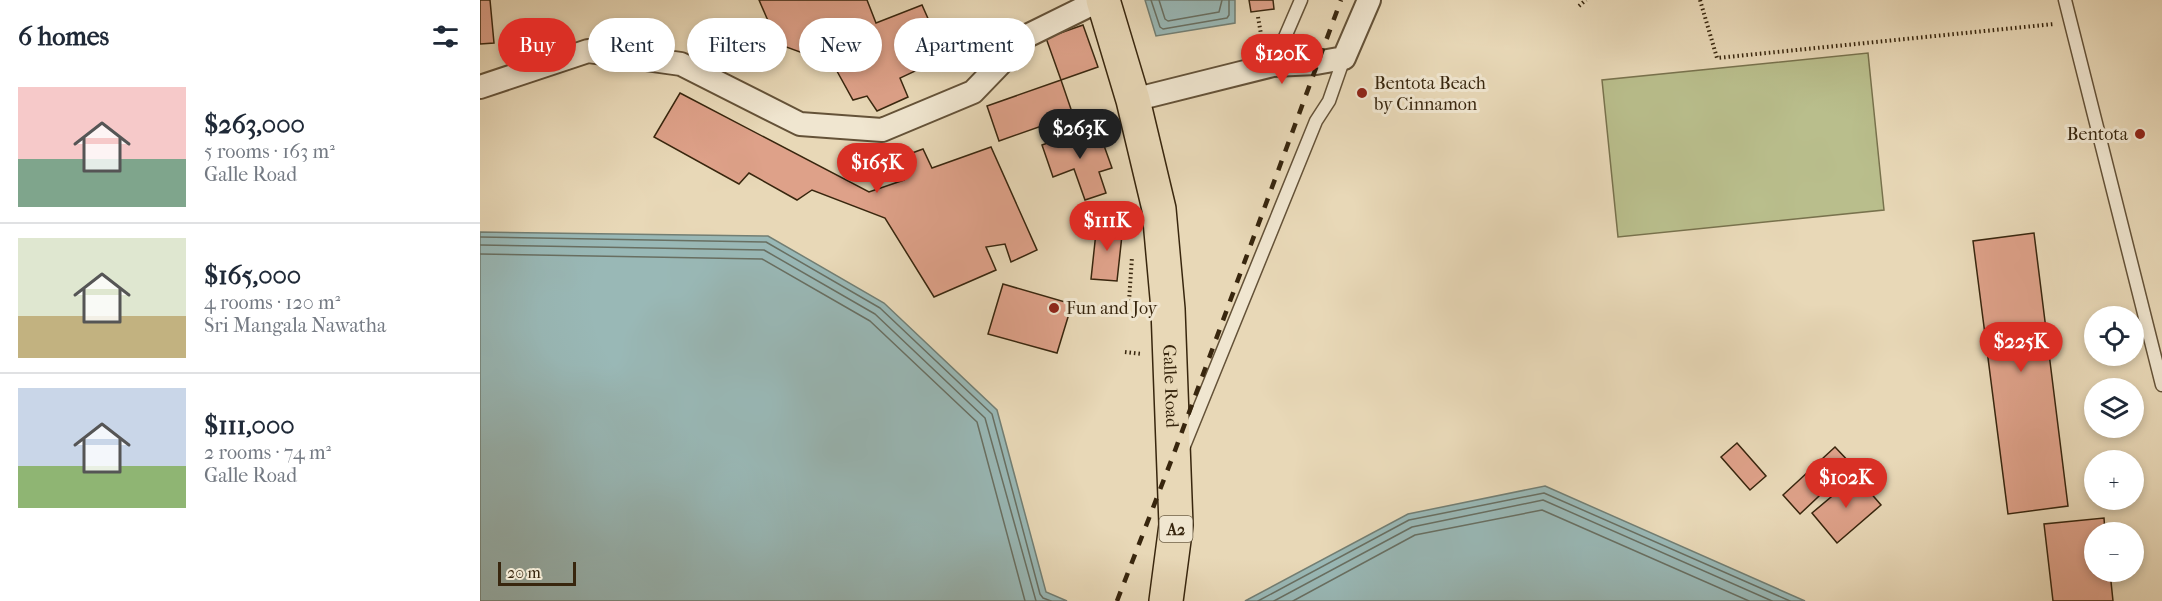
<!DOCTYPE html>
<html lang="en">
<head>
<meta charset="utf-8">
<style>
	:root { --surface:#fff; --page:#f6f6f7; --text:#1f2937; --muted:#747a83; --line:#e0e1e3; --accent:#d93025 }
	body { margin:0; font-family:"IM FELL French Canon",serif; background:var(--page); color:var(--text); height:100vh; display:flex; flex-direction:column; font-size:22px; white-space:nowrap }
	* { box-sizing:border-box; margin:0 }
	p { font-size:20px; color:var(--muted) }
	.icon { flex:none; width:33px; height:33px; fill:none; stroke:currentColor; stroke-width:2; stroke-linecap:round; stroke-linejoin:round }
	.map { position:relative; flex:1; overflow:hidden }
	.panel { display:flex; flex-direction:column; background:var(--surface); width:480px }
	.panel>* { flex:none }
	.hud { position:absolute; left:18px; top:18px; width:570px; height:54px; display:flex; gap:12px }
	.tools { position:absolute; left:1604px; top:306px; display:grid; gap:12px }
	.tools a { display:grid; place-items:center; width:60px; height:60px; border-radius:50%; background:var(--surface); box-shadow:0 3px 9px #0003; font-size:30px }
	.scale { position:absolute; left:18px; bottom:15px; width:78px; box-sizing:border-box; padding-left:6px; border:3px solid #38260e; border-top:0; font-size:16px; line-height:21px; white-space:nowrap; color:#38260e; -webkit-text-stroke:4px #f0e6d0; paint-order:stroke }
	.price { position:absolute; translate:-50% -51px; padding:0 14px; border-radius:21px; background:var(--accent); color:#fff; font-size:20px; line-height:39px; filter:drop-shadow(0 2px 3px #0008) }
	.price::after { content:''; position:absolute; left:50%; top:36px; width:18px; height:14px; margin-left:-9px; background:inherit; clip-path:polygon(0 0,100% 0,50% 100%) }
	.price.active { background:#222; color:#fff }
	ul { padding:0; list-style:none }
	li { display:flex; align-items:center; gap:18px; height:150px; padding:0 18px }
	li+li { border-top:2px solid var(--line) }
	li span { display:grid; place-items:center; flex:none; width:168px; height:120px; border-radius:0px; color:#555 }
	li>.icon { margin-inline-start:auto }
	span .icon { width:72px; height:72px; fill:#fffc; stroke-width:1 }
	li b { font-size:26px }
	h2 { display:flex; justify-content:space-between; align-items:center; height:72px; padding:0 18px; font-size:26px }
	.tag { padding:0 21px; border-radius:27px; background:var(--surface); box-shadow:0 3px 9px #0003; font-size:21px; line-height:54px }
	.tag.active { background:var(--accent); color:#fff }
	main { display:flex; flex:1; min-height:0 }
	.map>svg:first-child { display:block }
	.green { fill:#b9be8c; stroke:#78724d; stroke-width:1.5 }
	.water { fill:#99b8b6; stroke:#727e73; stroke-width:1.5 }
	.lines { fill:none; stroke-linecap:round; stroke-linejoin:round }
	.shore { stroke:#686f62; stroke-width:1.5 }
	.building { fill:#dea189; stroke:#38260e; stroke-width:1.5 }
	.service-casing { stroke:#645238; stroke-width:15 }
	.minor-casing { stroke:#645238; stroke-width:26 }
	.trunk-casing { stroke:#38260e; stroke-width:36 }
	.path { stroke:#38260e; stroke-width:4; stroke-dasharray:1.5 3; stroke-linecap:butt }
	.service { stroke:#f0e6d0; stroke-width:12 }
	.minor { stroke:#f0e6d0; stroke-width:22 }
	.trunk { stroke:#e8d8b7; stroke-width:33 }
	.rail { stroke:#38260e; stroke-width:4.5; stroke-dasharray:10 10; stroke-linecap:butt }
	.poi-dot { fill:#8f2418; stroke:#f0e6d0; stroke-width:2 }
	.labels { text-anchor:middle; stroke-width:6; stroke-linejoin:round; paint-order:stroke }
	.shield { fill:#f0e6d0; stroke:#6f6048; stroke-width:1.5 }
	.shield-label { font-size:16px; font-weight:bold; fill:#38260e }
	.poi-label { font-size:18px; fill:#38260e; stroke:#f0e6d0; text-anchor:start }
	.street-label { font-size:18px; fill:#38260e; stroke:#f0e6d0 }
</style>
</head>
<body>
<main>
<section class="panel">
<h2>6 homes<svg class="icon" aria-label="filters" viewBox="0 0 24 24"><path d="M4 7h16M4 17h16"/><circle cx="9" cy="7" r="2"/><circle cx="15" cy="17" r="2"/></svg></h2>
<ul>
<li><span style="background:linear-gradient(#f6c9c9 60%,#7fa58c 0)"><svg class="icon" aria-label="home" viewBox="0 0 24 24"><path d="M3 11l9-7 9 7M6 9v11h12V9"/></svg></span><div><b>$263,000</b><p>5 rooms · 163 m²</p><p>Galle Road</p></div></li>
<li><span style="background:linear-gradient(#dfe7d0 65%,#c2b280 0)"><svg class="icon" aria-label="home" viewBox="0 0 24 24"><path d="M3 11l9-7 9 7M6 9v11h12V9"/></svg></span><div><b>$165,000</b><p>4 rooms · 120 m²</p><p>Sri Mangala Nawatha</p></div></li>
<li><span style="background:linear-gradient(#c9d6e8 65%,#8fb573 0)"><svg class="icon" aria-label="home" viewBox="0 0 24 24"><path d="M3 11l9-7 9 7M6 9v11h12V9"/></svg></span><div><b>$111,000</b><p>2 rooms · 74 m²</p><p>Galle Road</p></div></li>
</ul>
</section>
<div class="map">
<svg width="1682" height="601" viewBox="0 0 1682 601">
	<rect width="100%" height="100%" fill="#e8d8b7"/>
	<filter id="stains"><feTurbulence type="fractalNoise" baseFrequency=".00333" numOctaves="4"/><feColorMatrix values="0 0 0 0 .2 0 0 0 0 .09 0 0 0 0 .02 0 0 0 .5 -.17"/></filter>
	<radialGradient id="worn" r=".72"><stop offset=".6" stop-color="#630" stop-opacity="0"/><stop offset="1" stop-color="#630" stop-opacity=".3"/></radialGradient>
	<path class="green" d="M1388,53l16,157 -266,27 -16,-157z"/>
	<path class="water" d="M665,0h90v23l-79,13z
		M0,232l288,4 116,67 113,107 49,182 21,9h-587z
		M1065,486l260,115h-560l163,-87z"/>
	<g class="lines">
		<path class="shore" d="M671,0l9,27 3,2 64,-11 2,-3v-15
			M679,0l6,19 3,2 51,-9 3,-12
			M0,237l286,5 114,66 112,106 48,180 3,4 8,3
			M0,245l284,5 111,64 110,104 51,183
			M0,254l282,5 108,62 107,101 48,179
			M778,601l151,-81 135,-27 246,108
			M794,601l138,-74 131,-27 229,101
			M813,601l122,-66 127,-25 207,91"/>
	</g>
	<path class="building" d="M0,0h10l4,43 -14,1z
		M279,0h108l9,23 46,-18 23,52 -45,21 8,19 -31,14 -10,-15 -14,4 -20,-36 -55,-20z
		M769,0h24l1,9 -23,3z
		M603,25l15,42 -37,13 -15,-42z
		M581,80l12,35 -74,26 -12,-35z
		M200,93l189,99 35,-12 -11,-20 30,-11 9,19 59,-21 46,103 -26,12 -6,-18 -19,3 10,23 -62,27 -49,-79 -73,-28 -15,10 -48,-27 -10,11 -85,-47z
		M617,126l15,42 -13,4 7,21 -21,7 -11,-31 -21,8 -11,-32z
		M617,223l26,3 -6,55 -26,-2z
		M1554,233l34,273 -60,8 -35,-273z
		M523,284l69,20 -15,49 -69,-19z
		M1257,443l29,33 -16,14 -29,-33z
		M1355,447l17,18 -52,49 -17,-19z
		M1376,476l25,29 -44,38 -25,-30z
		M1624,518l1,14h-11v40h16l3,29h-60l-9,-77z"/>
	<g class="lines">
		<defs>
			<path id="service" d="M1585,0l97,385
				M793,65l28,-65
				M704,446l132,-325 13,-20 15,-43"/>
			<path id="minor" d="M0,87l108,-36 93,13 119,60 82,6 91,-38 54,-56 73,-36
				M653,100l140,-35 43,-2 28,-5 25,-58"/>
			<g id="trunk">
				<path id="s1" d="M623,0l30,100 26,109 9,100 8,216 -10,76"/>
			</g>
		</defs>
		<use href="#service" class="service-casing"/>
		<use href="#minor" class="minor-casing"/>
		<use href="#trunk" class="trunk-casing"/>
		<path class="path" d="M1220,0l17,58 337,-34
			M1099,6l7,-6
			M778,17l4,23
			M649,301l3,-44
			M645,352l17,2"/>
		<use href="#service" class="service"/>
		<use href="#minor" class="minor"/>
		<use href="#trunk" class="trunk"/>
		<path class="rail" d="M637,601l56,-145 168,-456"/>
	</g>
	<g class="poi-dot">
		<circle cx="882" cy="93" r="6"/>
		<circle cx="1660" cy="134" r="6"/>
		<circle cx="574" cy="308" r="6"/>
	</g>
	<g class="labels">
		<rect class="shield" x="679.5" y="516" width="33" height="26" rx="4.5"/>
		<g class="shield-label">
			<text x="696" y="535">A2</text>
		</g>
		<g class="poi-label">
			<text x="894" y="89">Bentota Beach<tspan x="894" dy="21">by Cinnamon</tspan></text>
			<text x="1648" y="140" text-anchor="end">Bentota</text>
			<text x="586" y="314">Fun and Joy</text>
		</g>
		<g class="street-label">
			<text dy="6" stroke="none"><textPath href="#s1" startOffset="394">Galle Road</textPath></text>
		</g>
	</g>
	<rect width="100%" height="100%" filter="url(#stains)"/>
	<rect width="100%" height="100%" fill="url(#worn)"/>
</svg>
<div class="tools">
<a><svg class="icon" aria-label="locate" viewBox="0 0 24 24"><circle cx="12" cy="12" r="6"/><path d="M12 2v4M12 18v4M2 12h4M18 12h4"/></svg></a>
<a><svg class="icon" aria-label="layers" viewBox="0 0 24 24"><path d="M12 4l9 5-9 5-9-5zM3 14l9 5 9-5"/></svg></a>
<a>+</a>
<a>−</a>
</div>
<div class="scale">20 m</div>
<b class="price" style="left:802px;top:85px">$120K</b>
<b class="price active" style="left:600px;top:160px">$263K</b>
<b class="price" style="left:397px;top:194px">$165K</b>
<b class="price" style="left:627px;top:252px">$111K</b>
<b class="price" style="left:1541px;top:373px">$225K</b>
<b class="price" style="left:1366px;top:509px">$102K</b>
<div class="hud">
<a class="tag active">Buy</a>
<a class="tag">Rent</a>
<a class="tag">Filters</a>
<a class="tag">New</a>
<a class="tag">Apartment</a>
</div>
</div>
</main>
</body>
</html>
